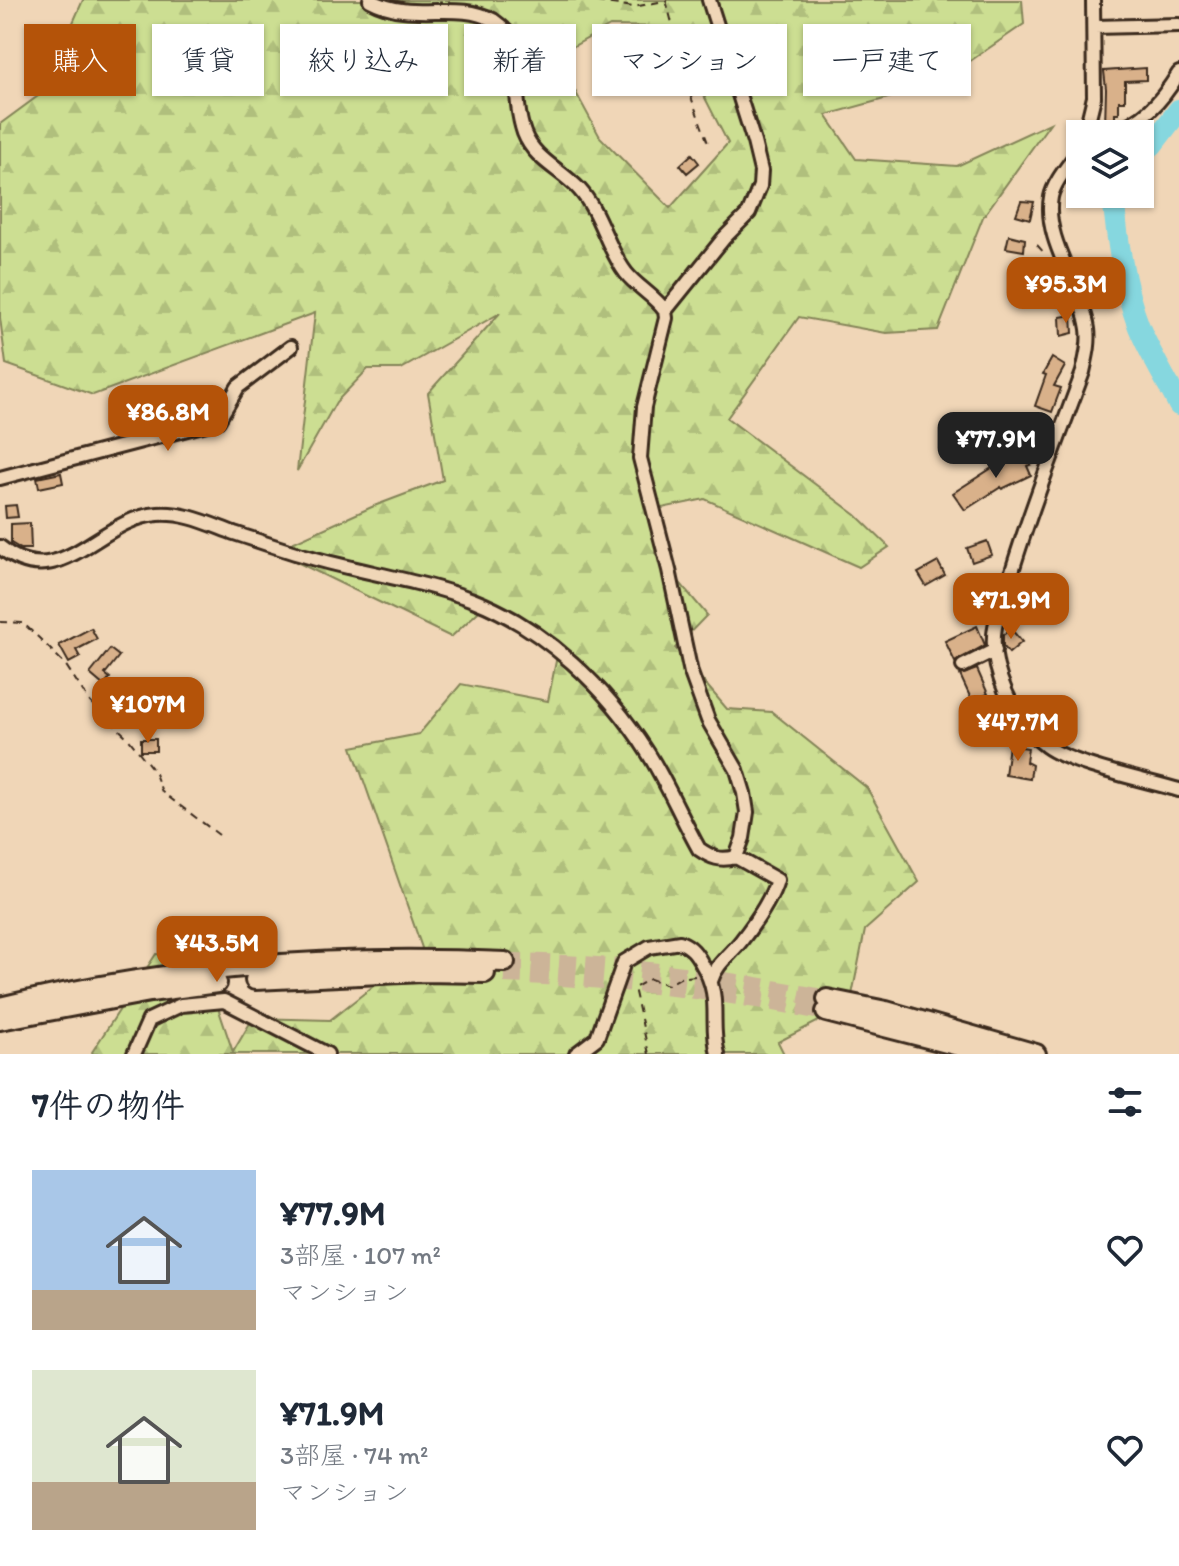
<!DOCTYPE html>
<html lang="ja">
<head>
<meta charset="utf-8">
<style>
	:root { --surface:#fff; --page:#f2f2f3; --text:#1f2937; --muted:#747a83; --accent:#b45309 }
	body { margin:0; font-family:Itim,"Klee One",sans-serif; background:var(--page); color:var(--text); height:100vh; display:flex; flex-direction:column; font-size:30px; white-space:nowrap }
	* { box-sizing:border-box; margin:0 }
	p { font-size:26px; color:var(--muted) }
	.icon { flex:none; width:44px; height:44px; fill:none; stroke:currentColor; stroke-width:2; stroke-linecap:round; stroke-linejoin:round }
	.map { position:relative; height:1054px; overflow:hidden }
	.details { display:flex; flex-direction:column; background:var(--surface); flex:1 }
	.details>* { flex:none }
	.hud { position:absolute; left:24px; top:24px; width:1132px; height:72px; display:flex; gap:16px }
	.tools { position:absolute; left:1066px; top:120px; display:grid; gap:16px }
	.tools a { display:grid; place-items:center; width:88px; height:88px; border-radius:0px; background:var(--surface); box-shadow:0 2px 6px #0004; font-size:40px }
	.price { position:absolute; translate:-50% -68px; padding:0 18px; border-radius:16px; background:var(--accent); color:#fff; font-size:26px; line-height:52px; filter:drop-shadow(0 2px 4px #0008) }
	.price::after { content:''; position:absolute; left:50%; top:48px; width:24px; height:18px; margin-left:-12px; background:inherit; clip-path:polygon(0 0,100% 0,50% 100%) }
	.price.active { background:#222; color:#fff }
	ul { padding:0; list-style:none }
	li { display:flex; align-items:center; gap:24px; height:200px; padding:0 32px }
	li span { display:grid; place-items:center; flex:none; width:224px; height:160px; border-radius:0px; color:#555 }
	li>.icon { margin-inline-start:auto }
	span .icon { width:96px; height:96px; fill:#fffc; stroke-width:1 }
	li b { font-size:34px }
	h2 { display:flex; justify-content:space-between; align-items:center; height:96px; padding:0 32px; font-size:34px }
	.chip { padding:0 28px; border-radius:0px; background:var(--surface); box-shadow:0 2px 6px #0004; font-size:28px; line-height:72px }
	.chip.active { background:var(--accent); color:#fff }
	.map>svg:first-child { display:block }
	.forest { fill:url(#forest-firs); stroke:#848458; stroke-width:2; fill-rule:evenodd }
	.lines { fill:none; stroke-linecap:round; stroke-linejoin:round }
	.river { stroke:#86d7df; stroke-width:22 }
	.building { fill:#d9b18a; stroke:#3b2a1e; stroke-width:2 }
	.highway-tunnel { stroke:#ccb498; stroke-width:18; stroke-dasharray:18 9; stroke-linecap:butt }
	.minor-casing { stroke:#3b2a1e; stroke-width:18 }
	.highway-casing { stroke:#3b2a1e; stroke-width:24 }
	.path { stroke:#3b2a1e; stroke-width:2; stroke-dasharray:8 6; stroke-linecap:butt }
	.minor { stroke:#f0d6b7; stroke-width:12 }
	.highway { stroke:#f0d6b7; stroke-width:18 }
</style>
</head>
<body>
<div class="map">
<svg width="1179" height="1054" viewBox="0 0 1179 1054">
	<defs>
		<pattern id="forest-firs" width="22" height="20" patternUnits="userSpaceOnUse" patternTransform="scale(2)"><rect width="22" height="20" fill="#ccde92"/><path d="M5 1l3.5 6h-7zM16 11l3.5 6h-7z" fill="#b0bf7d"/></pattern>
	</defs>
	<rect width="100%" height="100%" fill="#f0d6b7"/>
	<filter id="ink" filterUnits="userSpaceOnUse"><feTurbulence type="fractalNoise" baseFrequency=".0125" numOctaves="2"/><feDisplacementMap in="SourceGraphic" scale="16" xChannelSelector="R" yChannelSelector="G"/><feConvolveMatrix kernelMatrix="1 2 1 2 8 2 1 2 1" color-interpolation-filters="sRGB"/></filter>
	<g filter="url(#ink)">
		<path class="forest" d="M83,0h939l2,24 -89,61 -109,30 30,44 101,7 93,-43 -67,94 -45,113 -52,3 -87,-16 -72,101 129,97 33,32 -30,20 -154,-68 -48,10 -2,44 52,62 -32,33 52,61 45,3 95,76 52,94 -54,48 -15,75 -72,37 6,12h-691l-1,-2 64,-98 45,3 32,95 20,-34 77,2 92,-72 -70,-201 67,-13 42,-50 87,17 10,-50 -67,-51 -40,37 -177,-86 100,-45 69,-26 -15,-87 72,-80 -99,56h-33l-32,33 -39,69 18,-158 -222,82 -87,-31 -6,-46v-194l42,-31zM610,26l59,1 59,116 -58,65 -70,-71 -44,-81z"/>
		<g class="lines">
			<path class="river" d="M1140,153l12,-8 27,-35
				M1113,194c4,44 10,92 26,133 11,27 27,52 40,78"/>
		</g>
		<path class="building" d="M1146,68v12l-21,1v20h-6v12h-4v9l-10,4 1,-37 -2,-18z
			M692,154l7,9 -12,10 -7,-8z
			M1021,201l13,1 -4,17 -14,-4z
			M1009,235l16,4 -1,12 -18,-3z
			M1072,315l1,18 -12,3 -1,-19z
			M1052,358l13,8 -11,20 7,2 -9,24 -17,-6 11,-31 -3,-1z
			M1032,450l6,12 -11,4 4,9 -29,14 -1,-2 -36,23 -12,-17 39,-25z
			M61,473l2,10 -24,5 -2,-10z
			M16,505l2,12 -12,1 -1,-12z
			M30,523l1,26h-10l-10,-6v-19z
			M987,541l5,14 -20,7 -5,-14z
			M938,562l7,13 -19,11 -8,-13z
			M977,626l8,19 -30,17 -10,-21z
			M91,628l6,11 -21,11 4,7 -11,6 -10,-18z
			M1011,629l11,13 -13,11 -6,-7v-11z
			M110,649l9,7 -14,18 5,4 -6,8 -14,-12z
			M977,669l11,25 -16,7 -12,-26z
			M141,739h15v12h-15z
			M1009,745l19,3 -2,14 6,3 -2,14 -25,-4z"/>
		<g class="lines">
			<path class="highway-tunnel" d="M505,962c109,1 215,16 322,37
				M504,974c107,4 216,16 322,38"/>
			<defs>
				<path id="minor" d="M370,0c43,23 85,0 123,20 7,5 17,14 21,22 1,5 1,13 1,18 2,24 1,50 9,73 10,26 36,36 55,56 22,24 27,58 47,84 11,14 29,23 39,38
					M709,0l45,142 7,29 -1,15 -11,27 -25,25 -59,73 1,7 -22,89 -4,51 29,112 22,103 17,47 29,50 7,23 3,19 -4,26 -7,19
					M1094,27l85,-2
					M1085,134l9,-37 -1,-97
					M1110,134c35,-15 49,-29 69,-61
					M1080,149c-9,14 -26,32 -29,48 -8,43 31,90 37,132 2,15 -2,29 -5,43 -24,65 -50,130 -70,196 -6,20 -14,39 -18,59 -7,39 19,96 51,119 26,19 99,34 133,44
					M0,478l218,-57 20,-34 53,-40
					M0,547c60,50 98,-29 158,-33 27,-2 51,10 76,19 25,8 50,17 75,24 54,16 111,23 164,43 72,28 134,88 175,153 19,30 33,64 51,96 13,9 21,12 37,8l41,23c-6,21 -22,43 -36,61 -10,13 -25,23 -30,40
					M963,666l32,-16
					M134,1054l15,-34 32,-15 43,-4 103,53
					M576,1054l21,-16 27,-76 25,-15 31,-5c12,5 16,11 22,22 21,34 7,57 16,90"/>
				<path id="highway" d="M255,980l168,-8 62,1
					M827,999l59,12 150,43
					M0,1007c164,-40 337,-53 505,-45
					M826,1012l164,42
					M0,1020l150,-28 67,-9"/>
			</defs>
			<use href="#minor" class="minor-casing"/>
			<use href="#highway" class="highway-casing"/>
			<path class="path" d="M582,0l52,7 30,-6
				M666,0l25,97 17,46
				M1037,245l9,10
				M0,622l23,1 16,15 26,26 25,38 37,35 27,34 8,21 57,43
				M649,1054l-15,-66 16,-9 18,6 12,-7 15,-2"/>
			<use href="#minor" class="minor"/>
			<use href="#highway" class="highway"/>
		</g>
	</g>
</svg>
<div class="tools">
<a><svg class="icon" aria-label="layers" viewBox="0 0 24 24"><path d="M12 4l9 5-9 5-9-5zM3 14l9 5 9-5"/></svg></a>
</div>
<b class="price" style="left:1066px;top:325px">¥95.3M</b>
<b class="price" style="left:168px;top:453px">¥86.8M</b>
<b class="price active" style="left:996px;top:480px">¥77.9M</b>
<b class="price" style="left:1011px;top:641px">¥71.9M</b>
<b class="price" style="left:148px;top:745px">¥107M</b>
<b class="price" style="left:1018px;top:763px">¥47.7M</b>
<b class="price" style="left:217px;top:984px">¥43.5M</b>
<div class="hud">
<a class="chip active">購入</a>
<a class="chip">賃貸</a>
<a class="chip">絞り込み</a>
<a class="chip">新着</a>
<a class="chip">マンション</a>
<a class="chip">一戸建て</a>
</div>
</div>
<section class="details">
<h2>7件の物件<svg class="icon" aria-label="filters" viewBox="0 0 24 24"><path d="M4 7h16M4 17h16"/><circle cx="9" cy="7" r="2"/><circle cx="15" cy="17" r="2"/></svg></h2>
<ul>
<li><span style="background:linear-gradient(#a9c7e8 75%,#b9a48a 0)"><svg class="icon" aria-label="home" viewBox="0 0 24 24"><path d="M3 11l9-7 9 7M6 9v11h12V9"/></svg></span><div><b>¥77.9M</b><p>3部屋 · 107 m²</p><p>マンション</p></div><svg class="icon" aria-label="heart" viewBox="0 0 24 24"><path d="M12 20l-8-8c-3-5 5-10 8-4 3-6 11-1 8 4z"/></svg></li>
<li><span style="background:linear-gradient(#dfe7d0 70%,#b9a48a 0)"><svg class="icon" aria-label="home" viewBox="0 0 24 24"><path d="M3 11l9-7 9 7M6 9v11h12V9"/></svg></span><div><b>¥71.9M</b><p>3部屋 · 74 m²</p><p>マンション</p></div><svg class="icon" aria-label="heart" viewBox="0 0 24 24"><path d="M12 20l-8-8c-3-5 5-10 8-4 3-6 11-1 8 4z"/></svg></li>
</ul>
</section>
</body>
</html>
